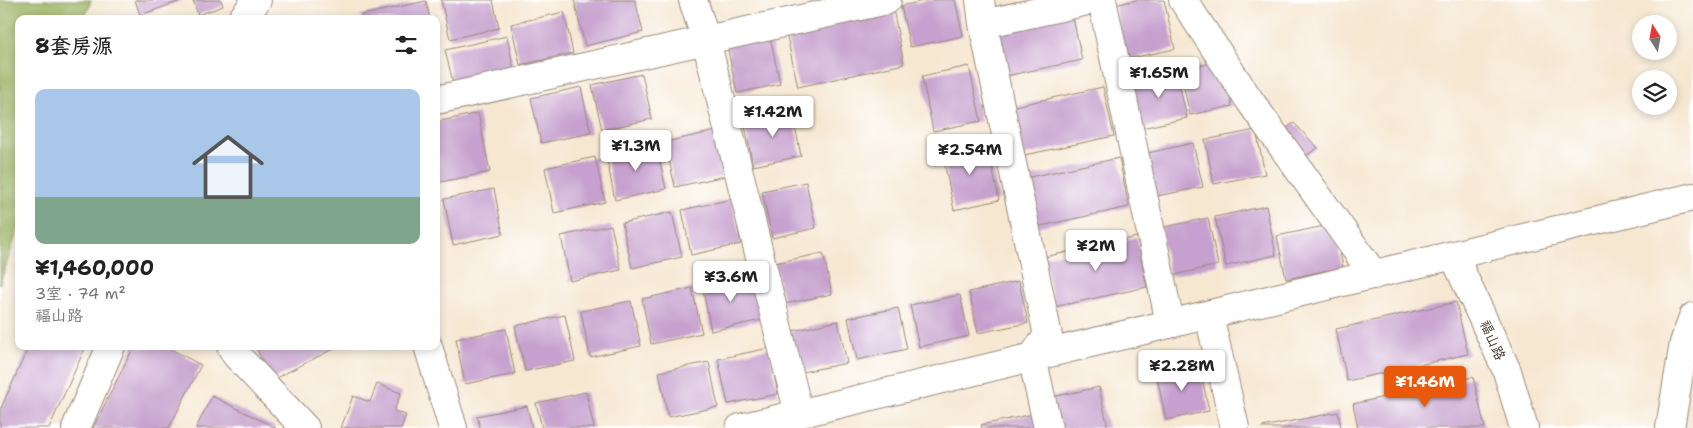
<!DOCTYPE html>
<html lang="zh">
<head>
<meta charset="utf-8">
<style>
	:root { --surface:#fff; --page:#f6f6f6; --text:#222; --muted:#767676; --accent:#ea580c }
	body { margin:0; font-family:"Shantell Sans","LXGW WenKai TC",sans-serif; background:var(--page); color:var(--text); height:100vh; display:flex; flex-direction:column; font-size:19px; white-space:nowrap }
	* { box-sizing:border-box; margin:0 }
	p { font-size:16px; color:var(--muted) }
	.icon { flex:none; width:28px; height:28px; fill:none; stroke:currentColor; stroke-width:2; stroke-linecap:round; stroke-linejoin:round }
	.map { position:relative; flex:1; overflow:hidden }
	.drawer { position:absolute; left:15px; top:15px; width:425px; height:335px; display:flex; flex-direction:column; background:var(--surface); border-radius:10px; box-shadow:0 2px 8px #0003 }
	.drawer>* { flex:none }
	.needle { width:32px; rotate:349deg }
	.controls { position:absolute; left:1632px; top:15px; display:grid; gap:10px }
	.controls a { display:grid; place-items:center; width:45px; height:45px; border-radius:50%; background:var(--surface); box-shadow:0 2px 8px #0003; font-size:25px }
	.price { position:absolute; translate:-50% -42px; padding:0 11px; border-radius:5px; background:#fff; color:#222; font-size:16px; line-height:32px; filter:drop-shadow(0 1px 2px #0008) }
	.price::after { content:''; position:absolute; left:50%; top:30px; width:15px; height:11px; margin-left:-8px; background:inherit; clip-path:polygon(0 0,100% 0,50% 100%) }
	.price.current { background:var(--accent); color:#fff }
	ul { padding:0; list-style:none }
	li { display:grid; align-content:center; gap:10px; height:265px; padding:0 20px }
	li span { display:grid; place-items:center; height:155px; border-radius:10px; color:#555 }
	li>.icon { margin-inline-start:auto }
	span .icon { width:90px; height:90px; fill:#fffc; stroke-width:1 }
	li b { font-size:21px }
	h2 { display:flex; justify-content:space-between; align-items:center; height:60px; padding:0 20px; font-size:21px }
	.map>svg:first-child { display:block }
	.forest { fill:#9cb365; stroke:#6c6e42 }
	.building { fill:#c6a0ce }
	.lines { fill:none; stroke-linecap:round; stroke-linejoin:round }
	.street-casing { stroke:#988878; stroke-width:30 }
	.secondary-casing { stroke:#988878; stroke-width:30 }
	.street { stroke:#fff; stroke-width:28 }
	.secondary { stroke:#fff; stroke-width:28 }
	.labels { text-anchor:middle; stroke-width:4.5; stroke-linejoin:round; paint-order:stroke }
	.street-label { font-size:14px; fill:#3b2a1e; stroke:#fff }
</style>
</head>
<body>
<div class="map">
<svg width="1693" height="428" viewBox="0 0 1693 428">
	<rect width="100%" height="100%" fill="#fff"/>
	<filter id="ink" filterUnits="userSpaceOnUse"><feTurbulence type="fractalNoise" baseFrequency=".02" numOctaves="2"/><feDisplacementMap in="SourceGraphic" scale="10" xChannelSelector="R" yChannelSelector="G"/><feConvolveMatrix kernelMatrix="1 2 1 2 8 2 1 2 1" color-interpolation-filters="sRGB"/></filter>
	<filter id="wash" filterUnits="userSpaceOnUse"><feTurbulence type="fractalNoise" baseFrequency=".0096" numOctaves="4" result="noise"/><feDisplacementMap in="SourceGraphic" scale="20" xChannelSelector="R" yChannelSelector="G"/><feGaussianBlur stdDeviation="1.12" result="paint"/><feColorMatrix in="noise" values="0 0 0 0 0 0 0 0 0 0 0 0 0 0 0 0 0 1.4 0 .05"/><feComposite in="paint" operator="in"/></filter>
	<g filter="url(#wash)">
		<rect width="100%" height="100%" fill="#f6e7d1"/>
		<path class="forest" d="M0,0h91l-6,19h-66v207l-19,58z"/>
		<g id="blocks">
			<path class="building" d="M135,0h49l-44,15z
				M193,0h28l2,6 -25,9z
				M441,0h52l6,28 -49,11z
				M574,0h61l8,32 -58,14z
				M928,0h27l8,36 -53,11 -9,-41z
				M1136,0h28l11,49 -49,10 -11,-54z
				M426,1l4,18h-68l-1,-4z
				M893,9l11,55 -106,23 -12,-55z
				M564,12l9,41 -53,12 -9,-41z
				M1072,13l10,47 -76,16 -10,-47z
				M507,36l8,39 -60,15 -10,-40z
				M770,36l10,48 -43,9 -10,-48z
				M1222,61l10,45 -42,9 -10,-45z
				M969,66l12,55 -48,10 -11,-55z
				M1176,70l11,48 -45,10 -10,-48z
				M642,74l10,45 -50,11 -10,-45z
				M581,87l10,46 -50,10 -10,-45z
				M1103,87l11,49 -94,20 -10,-49z
				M792,111l9,45 -48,10 -9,-45z
				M478,113l12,59 -54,11v-61z
				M1294,123l24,25 -19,12 -18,-28z
				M1256,130l9,44 -51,10 -9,-44z
				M716,131l9,45 -50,11 -10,-45z
				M987,143l12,57 -45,10 -12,-58z
				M1193,143l10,44 -51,10 -9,-43z
				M656,144l10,45 -51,11 -9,-45z
				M595,157l10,45 -51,11 -9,-45z
				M1119,158l10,49 -93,20 -11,-49z
				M806,182l10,46 -44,10 -10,-47z
				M494,189l9,45 -50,11 -9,-46z
				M732,199l9,45 -50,11 -9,-45z
				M1266,206l10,49 -50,11 -11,-49z
				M672,212l10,45 -50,11 -10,-45z
				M1208,218l10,47 -48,11 -10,-48z
				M1334,224l9,43 -57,12 -9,-43z
				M611,225l10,45 -51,11 -9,-45z
				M1137,237l10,50 -93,20 -10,-50z
				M823,253l9,41 -48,10 -9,-41z
				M752,275l9,45 -50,11 -9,-46z
				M1019,281l9,42 -50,10 -9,-41z
				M692,288l10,45 -51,11 -9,-45z
				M960,295l9,41 -50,11 -9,-42z
				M631,301l10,45 -51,11 -9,-46z
				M1456,302l12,52 -121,27 -11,-52z
				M898,308l9,41 -50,11 -9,-42z
				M565,315l10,46 -50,10 -10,-45z
				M838,321l9,42 -50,10 -9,-41z
				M506,329l9,45 -50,10 -9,-45z
				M29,346h57l-37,82h-49v-18z
				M134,346h31l36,19 -32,63h-76z
				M255,346h84l-67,34z
				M769,348l9,46 -50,10 -10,-45z
				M709,362l9,45 -50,10 -9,-45z
				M1199,363l10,48 -43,9 -10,-48z
				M1473,377l12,51h-127l-5,-24z
				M377,384l24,9 -7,18 12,4 -5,13h-60l12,-32 17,6z
				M1099,387l9,41h-49l-7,-31z
				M586,392l8,36h-52l-6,-25z
				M212,396l64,32h-80z
				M527,406l5,22h-52l-3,-12z
				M1338,412l3,16h-79v-1z
				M1038,413l4,15h-60l-1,-3z"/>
		</g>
	</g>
	<g filter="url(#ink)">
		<use href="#blocks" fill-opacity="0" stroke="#988878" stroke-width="1"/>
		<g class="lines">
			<defs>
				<path id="street" d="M693,0l13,40 93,374
					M980,0l3,24 65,312 -16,21
					M1102,0l68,323
					M1183,0l67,101 124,174
					M242,19l15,-19
					M983,24l109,-24
					M436,100l451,-100
					M1454,256l53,115 17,57
					M1209,315l26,113
					M231,346l5,9 69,73
					M428,346l25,82
					M1032,357l16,71
					M76,428l35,-82
					M740,428c318,-77 636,-153 953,-231"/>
				<path id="secondary" d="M1670,428l14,-85 9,-26"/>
			</defs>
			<use href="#street" class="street-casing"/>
			<use href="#secondary" class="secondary-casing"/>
			<use href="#street" class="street"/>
			<use href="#secondary" class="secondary"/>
		</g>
	</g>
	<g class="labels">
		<g class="street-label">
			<text transform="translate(1493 340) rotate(66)" y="5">福山路</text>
		</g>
	</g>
</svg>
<div class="controls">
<a><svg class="needle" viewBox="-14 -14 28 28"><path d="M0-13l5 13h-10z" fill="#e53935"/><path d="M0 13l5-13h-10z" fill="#767676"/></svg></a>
<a><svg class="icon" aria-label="layers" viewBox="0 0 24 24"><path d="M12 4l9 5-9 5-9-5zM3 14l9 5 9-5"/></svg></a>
</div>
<b class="price" style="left:1159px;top:99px">¥1.65M</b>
<b class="price" style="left:773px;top:138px">¥1.42M</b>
<b class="price" style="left:636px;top:172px">¥1.3M</b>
<b class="price" style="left:970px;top:176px">¥2.54M</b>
<b class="price" style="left:1096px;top:272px">¥2M</b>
<b class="price" style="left:731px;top:303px">¥3.6M</b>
<b class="price" style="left:1182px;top:392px">¥2.28M</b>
<b class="price current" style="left:1425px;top:408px">¥1.46M</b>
<section class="drawer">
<h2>8套房源<svg class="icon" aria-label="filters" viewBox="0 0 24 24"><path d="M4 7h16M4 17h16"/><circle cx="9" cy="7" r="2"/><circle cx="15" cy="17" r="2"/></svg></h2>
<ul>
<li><span style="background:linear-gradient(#a9c7e8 70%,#7fa58c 0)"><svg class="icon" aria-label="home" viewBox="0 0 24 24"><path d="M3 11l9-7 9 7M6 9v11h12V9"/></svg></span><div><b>¥1,460,000</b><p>3室 · 74 m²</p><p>福山路</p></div></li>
</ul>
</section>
</div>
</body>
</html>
